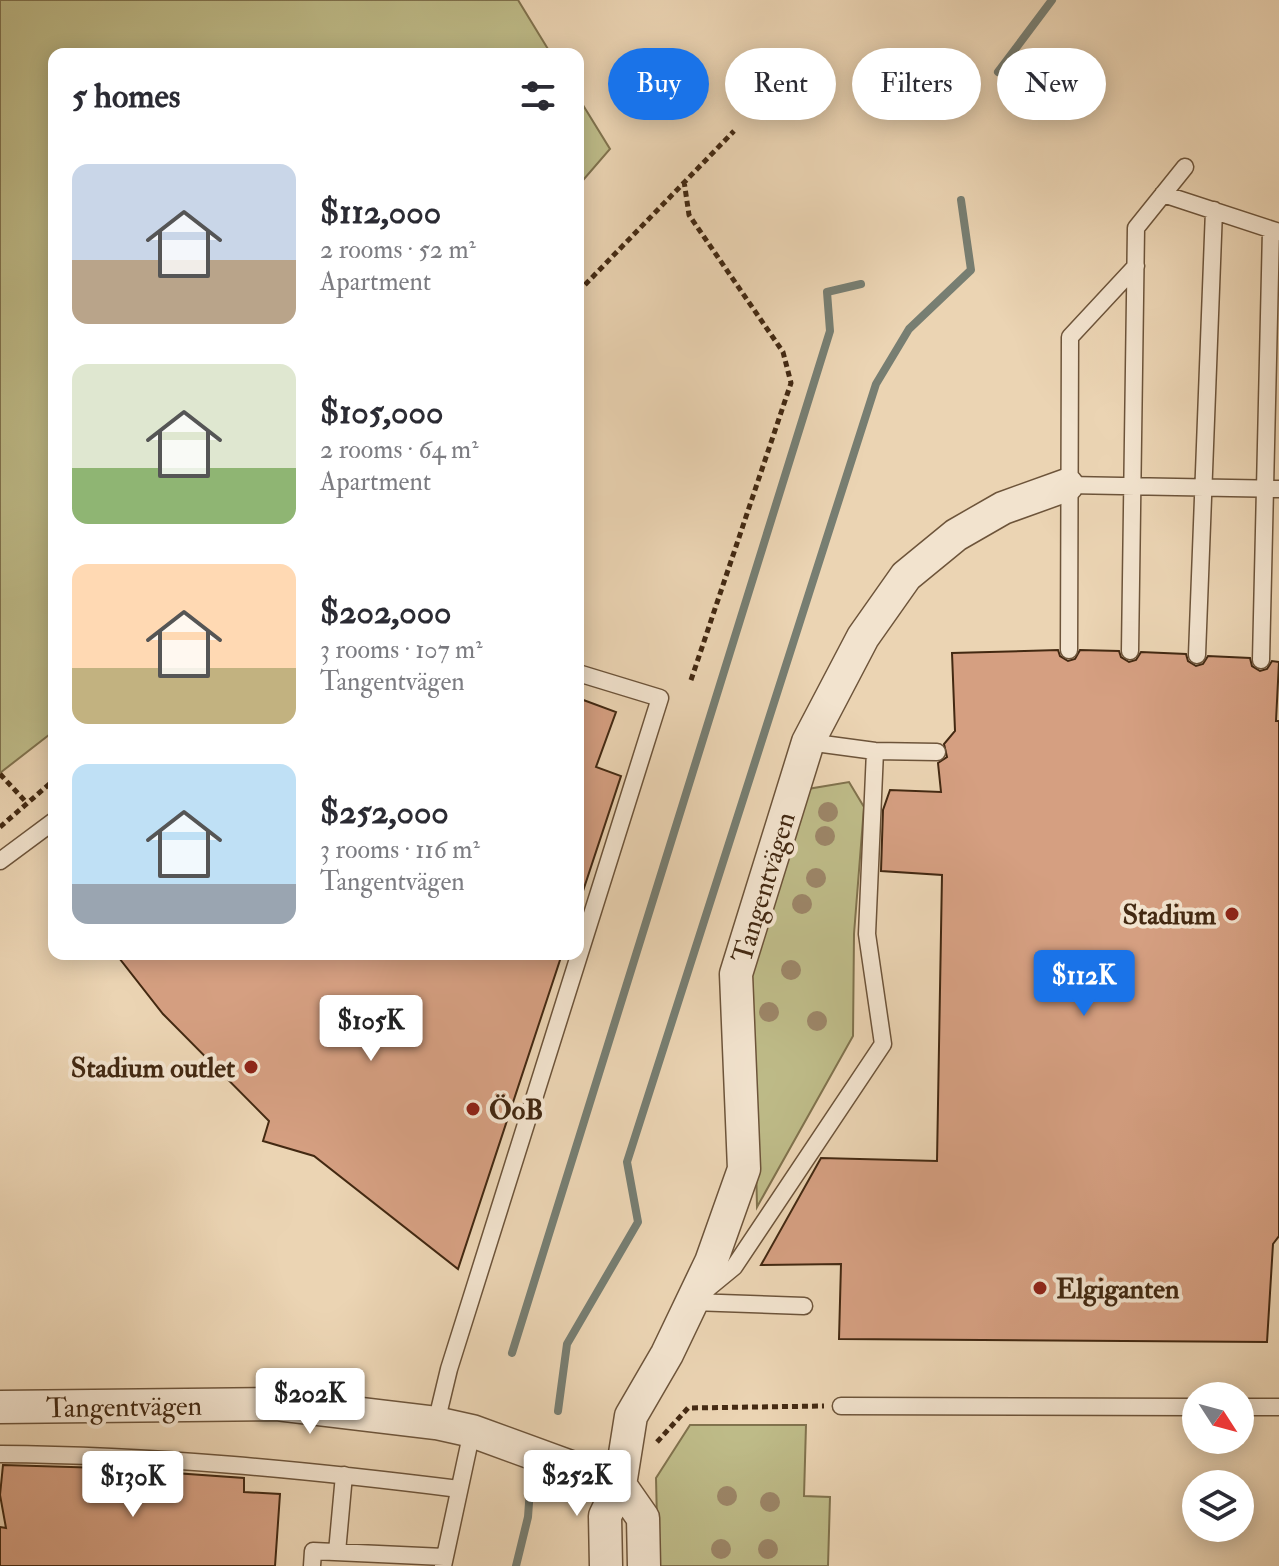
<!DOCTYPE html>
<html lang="en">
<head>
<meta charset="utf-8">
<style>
	:root { --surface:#fff; --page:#f2f2f3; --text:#2b2b33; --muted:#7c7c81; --accent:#1a73e8 }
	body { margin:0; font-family:"IM FELL Double Pica",serif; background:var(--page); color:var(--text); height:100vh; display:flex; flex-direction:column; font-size:30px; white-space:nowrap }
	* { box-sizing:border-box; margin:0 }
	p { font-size:26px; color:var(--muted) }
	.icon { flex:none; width:44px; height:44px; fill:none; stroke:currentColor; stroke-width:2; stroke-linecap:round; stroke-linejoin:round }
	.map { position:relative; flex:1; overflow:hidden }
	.sheet { position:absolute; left:48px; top:48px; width:536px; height:912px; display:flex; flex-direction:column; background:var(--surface); border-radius:16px; box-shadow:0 4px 20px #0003 }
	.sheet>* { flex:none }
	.banner { position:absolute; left:608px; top:48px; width:550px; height:72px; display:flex; gap:16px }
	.needle { width:52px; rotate:126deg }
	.fabs { position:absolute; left:1182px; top:1382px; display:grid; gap:16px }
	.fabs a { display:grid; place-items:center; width:72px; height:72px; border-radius:50%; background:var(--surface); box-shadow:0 4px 20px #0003; font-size:40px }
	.price { position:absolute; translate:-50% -68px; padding:0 18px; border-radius:8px; background:#fff; color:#222; font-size:26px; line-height:52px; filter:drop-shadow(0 2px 4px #0008) }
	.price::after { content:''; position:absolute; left:50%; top:48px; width:24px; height:18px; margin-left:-12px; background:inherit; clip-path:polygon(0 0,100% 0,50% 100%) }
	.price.current { background:var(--accent); color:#fff }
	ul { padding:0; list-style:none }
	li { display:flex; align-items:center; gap:24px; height:200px; padding:0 24px }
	li span { display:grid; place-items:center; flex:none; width:224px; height:160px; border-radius:16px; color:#555 }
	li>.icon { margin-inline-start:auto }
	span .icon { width:96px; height:96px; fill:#fffc; stroke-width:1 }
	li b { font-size:34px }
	h2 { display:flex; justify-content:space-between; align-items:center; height:96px; padding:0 24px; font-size:34px }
	.chip { padding:0 28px; border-radius:36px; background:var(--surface); box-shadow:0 4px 20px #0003; font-size:28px; line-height:72px }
	.chip.current { background:var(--accent); color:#fff }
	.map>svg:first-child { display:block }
	.green { fill:#bebb88; stroke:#80724d; stroke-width:2 }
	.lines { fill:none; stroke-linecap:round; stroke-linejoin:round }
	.stream { stroke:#777e72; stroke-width:8 }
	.building { fill:#d59f81; stroke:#432912; stroke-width:2 }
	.lane-casing { stroke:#6d543a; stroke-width:19 }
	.street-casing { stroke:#6d543a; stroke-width:35 }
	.path { stroke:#432912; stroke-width:5; stroke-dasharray:6 4; stroke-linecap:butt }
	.lane { stroke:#f2e3ce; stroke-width:16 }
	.street { stroke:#f2e3ce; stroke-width:32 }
	.tree { fill:#9c8668 }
	.poi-dot { fill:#8f2418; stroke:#f2e3ce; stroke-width:3 }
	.labels { text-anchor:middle; stroke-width:8; stroke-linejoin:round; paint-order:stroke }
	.street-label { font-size:28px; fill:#432912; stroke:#f2e3ce }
	.poi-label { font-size:28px; font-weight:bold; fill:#432912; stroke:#f2e3ce; text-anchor:end }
</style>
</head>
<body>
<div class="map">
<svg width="1279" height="1566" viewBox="0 0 1279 1566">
	<rect width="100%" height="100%" fill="#ebd4b3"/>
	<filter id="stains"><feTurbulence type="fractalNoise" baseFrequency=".0025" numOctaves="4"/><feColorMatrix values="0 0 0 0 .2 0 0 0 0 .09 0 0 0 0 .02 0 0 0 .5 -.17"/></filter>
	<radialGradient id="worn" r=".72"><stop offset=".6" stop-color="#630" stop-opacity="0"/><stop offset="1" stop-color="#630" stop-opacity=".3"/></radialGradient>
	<path class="green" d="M0,0h518l33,54h-497v677l-54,42z
		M578,97l32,52 -32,37z
		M849,782l15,25 -10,127 -1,102 -96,171 -5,-232 56,-186z
		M690,1425h116l-2,71 26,1 -2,69h-170l-2,-88z"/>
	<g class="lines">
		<path class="stream" d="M998,72l54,-72
			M512,1353l318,-1022 -3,-39 34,-8
			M558,1411l9,-67 71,-122 -11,-60 249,-778 33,-55 62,-59 -10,-70
			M516,1566l12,-49 2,-28"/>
	</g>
	<path class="building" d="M1058,650l2,6 8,5 7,-2 5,-9 39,1 2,6 8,5 7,-2 5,-8 45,2 2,7 8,5 7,-2 5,-8 42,2 2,8 8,5 7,-2 5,-8 7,1 -3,59h3v515l-6,8 -6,98 -428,-3 2,-75 -80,1 60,-107 116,3 5,-286 -61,-4 2,-61 7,-20 51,2 -3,-29 9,-6 -3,-13 11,-13 -3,-78z
		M578,698l38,14 -20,55 25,9 -39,118 -4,-1z
		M116,954h446l-104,315 -144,-113 -51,-15 6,-20 -106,-107z
		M3,1465l101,3 140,10v14l36,2 -5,72h-275v-39l6,1 -6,-33z"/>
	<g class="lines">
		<defs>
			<path id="lane" d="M1163,194l116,38
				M1067,485l212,4
				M1069,650l1,-313 66,-71
				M1130,651l6,-423 49,-61
				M1197,655l17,-445
				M1261,660l10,-430
				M808,742l67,9 62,1
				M0,861l54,-40
				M706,1290l28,-23 149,-223 -16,-110 8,-183
				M692,1302l112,4
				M841,1406l355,1
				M1240,1407h39
				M436,1423l13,-54 211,-671 -82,-25
				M0,1454c154,1 307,16 459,35
				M337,1552l7,-77
				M312,1566l1,-15 131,6
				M443,1566l29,-135"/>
			<path id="street" d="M0,1407l277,-3 159,19 36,8 148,54 23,33 1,48
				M606,1566l-1,-50 15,-31 11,-69 36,-62 44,-92 33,-93 -8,-195 72,-232 55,-105 43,-61 50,-41 47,-27 64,-23"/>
		</defs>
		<use href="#lane" class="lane-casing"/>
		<use href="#street" class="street-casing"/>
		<path class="path" d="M684,181l5,34 94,137 8,31 -101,300
			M578,292l156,-161
			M0,774l26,28
			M0,827l54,-47
			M657,1442l31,-34 136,-2"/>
		<use href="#lane" class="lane"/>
		<use href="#street" class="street"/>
	</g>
	<g class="tree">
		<circle cx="828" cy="812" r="10"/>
		<circle cx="825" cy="836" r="10"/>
		<circle cx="816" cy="878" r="10"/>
		<circle cx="802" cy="904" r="10"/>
		<circle cx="791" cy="970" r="10"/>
		<circle cx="769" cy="1012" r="10"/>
		<circle cx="817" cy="1021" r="10"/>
		<circle cx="727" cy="1496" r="10"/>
		<circle cx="770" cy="1502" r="10"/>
		<circle cx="721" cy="1549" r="10"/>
		<circle cx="768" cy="1549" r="10"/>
	</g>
	<g class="poi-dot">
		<circle cx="1232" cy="914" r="8"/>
		<circle cx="251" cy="1067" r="8"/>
		<circle cx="473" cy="1109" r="8"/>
		<circle cx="1040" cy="1288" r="8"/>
	</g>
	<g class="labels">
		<g class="street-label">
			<text transform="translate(763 887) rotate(-73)" y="10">Tangentvägen</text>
			<text transform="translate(124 1406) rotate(-1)" y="10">Tangentvägen</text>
		</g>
		<g class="poi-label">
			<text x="1216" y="924">Stadium</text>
			<text x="235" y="1077">Stadium outlet</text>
			<text x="489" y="1119" text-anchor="start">ÖoB</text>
			<text x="1056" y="1298" text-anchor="start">Elgiganten</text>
		</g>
	</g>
	<rect width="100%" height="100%" filter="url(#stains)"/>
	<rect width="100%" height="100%" fill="url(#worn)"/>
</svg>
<div class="fabs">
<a><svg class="needle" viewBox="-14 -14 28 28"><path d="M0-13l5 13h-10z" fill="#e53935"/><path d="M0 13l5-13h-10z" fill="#7c7c81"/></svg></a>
<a><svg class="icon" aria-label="layers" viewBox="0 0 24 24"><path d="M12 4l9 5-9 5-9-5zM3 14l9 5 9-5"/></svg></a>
</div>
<b class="price current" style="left:1084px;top:1018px">$112K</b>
<b class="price" style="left:371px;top:1063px">$105K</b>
<b class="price" style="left:310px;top:1436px">$202K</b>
<b class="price" style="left:577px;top:1518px">$252K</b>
<b class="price" style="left:133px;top:1519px">$130K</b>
<div class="banner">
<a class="chip current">Buy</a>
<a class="chip">Rent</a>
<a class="chip">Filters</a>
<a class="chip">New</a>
</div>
<section class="sheet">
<h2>5 homes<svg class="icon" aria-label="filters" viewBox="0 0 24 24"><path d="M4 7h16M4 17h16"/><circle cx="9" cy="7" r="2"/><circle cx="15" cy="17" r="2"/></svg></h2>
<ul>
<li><span style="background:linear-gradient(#c9d6e8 60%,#b9a48a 0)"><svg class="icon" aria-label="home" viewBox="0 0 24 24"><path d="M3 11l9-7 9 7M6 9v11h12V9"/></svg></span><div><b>$112,000</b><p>2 rooms · 52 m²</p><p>Apartment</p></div></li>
<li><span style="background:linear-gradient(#dfe7d0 65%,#8fb573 0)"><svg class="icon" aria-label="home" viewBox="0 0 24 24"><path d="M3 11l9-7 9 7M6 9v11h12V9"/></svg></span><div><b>$105,000</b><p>2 rooms · 64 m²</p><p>Apartment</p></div></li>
<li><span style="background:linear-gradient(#ffd9b3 65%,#c2b280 0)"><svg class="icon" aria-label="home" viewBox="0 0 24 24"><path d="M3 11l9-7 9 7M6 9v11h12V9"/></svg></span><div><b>$202,000</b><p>3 rooms · 107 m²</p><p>Tangentvägen</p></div></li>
<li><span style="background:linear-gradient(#bfe0f5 75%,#9aa5b1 0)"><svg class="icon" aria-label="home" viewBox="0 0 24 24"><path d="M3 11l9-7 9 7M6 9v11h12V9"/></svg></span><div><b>$252,000</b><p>3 rooms · 116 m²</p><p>Tangentvägen</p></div></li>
</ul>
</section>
</div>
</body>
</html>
